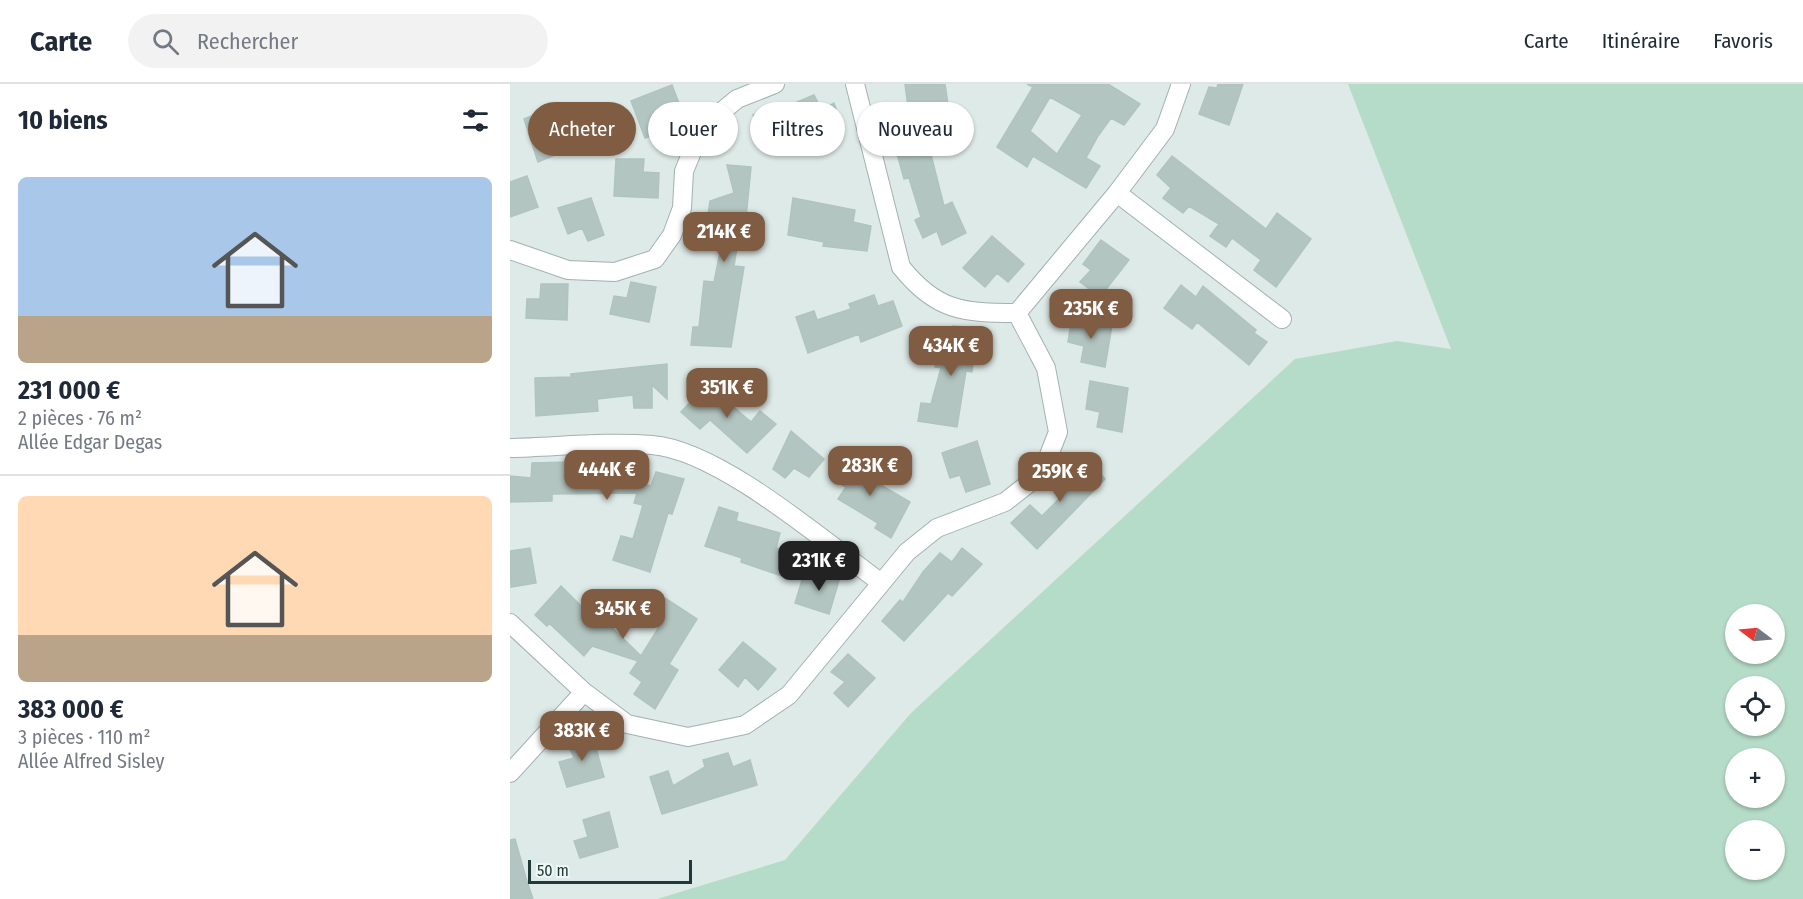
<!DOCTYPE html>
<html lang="fr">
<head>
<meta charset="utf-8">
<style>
	:root { --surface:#fff; --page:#f2f2f3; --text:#1f2937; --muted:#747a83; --line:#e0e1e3; --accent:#805c42 }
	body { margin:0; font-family:"Fira Sans Condensed",sans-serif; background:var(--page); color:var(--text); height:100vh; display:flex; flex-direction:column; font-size:22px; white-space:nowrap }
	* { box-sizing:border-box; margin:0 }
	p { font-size:20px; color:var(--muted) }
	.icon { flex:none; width:33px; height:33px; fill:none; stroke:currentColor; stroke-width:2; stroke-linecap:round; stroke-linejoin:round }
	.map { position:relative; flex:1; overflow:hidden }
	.sheet { display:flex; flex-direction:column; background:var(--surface); width:510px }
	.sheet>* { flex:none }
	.hud { position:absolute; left:18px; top:18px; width:570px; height:54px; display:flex; gap:12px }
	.needle { width:39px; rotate:286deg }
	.fabs { position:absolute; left:1215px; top:520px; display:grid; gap:12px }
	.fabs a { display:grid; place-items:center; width:60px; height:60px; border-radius:50%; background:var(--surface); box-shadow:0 2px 4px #0004; font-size:30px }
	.scale { position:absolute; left:18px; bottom:15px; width:164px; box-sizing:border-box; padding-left:6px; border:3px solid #1f3a38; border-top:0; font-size:16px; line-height:21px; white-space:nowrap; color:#1f3a38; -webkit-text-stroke:4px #eef7f4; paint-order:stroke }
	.price { position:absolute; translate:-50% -51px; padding:0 14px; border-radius:12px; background:var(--accent); color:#fff; font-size:20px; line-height:39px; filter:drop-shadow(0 2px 3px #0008) }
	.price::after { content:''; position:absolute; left:50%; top:36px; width:18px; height:14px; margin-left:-9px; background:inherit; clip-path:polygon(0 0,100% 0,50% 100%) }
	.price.on { background:#222; color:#fff }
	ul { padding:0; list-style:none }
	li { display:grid; align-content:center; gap:12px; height:318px; padding:0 18px }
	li+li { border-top:2px solid var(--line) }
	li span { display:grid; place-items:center; height:186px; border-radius:9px; color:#555 }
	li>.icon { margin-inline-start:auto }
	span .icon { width:108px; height:108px; fill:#fffc; stroke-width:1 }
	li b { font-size:26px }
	h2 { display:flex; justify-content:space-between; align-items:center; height:72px; padding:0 18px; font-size:26px }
	.tag { padding:0 21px; border-radius:27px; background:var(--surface); box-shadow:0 2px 4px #0004; font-size:21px; line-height:54px }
	.tag.on { background:var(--accent); color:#fff }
	header { display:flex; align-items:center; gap:36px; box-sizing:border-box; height:84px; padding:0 30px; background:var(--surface); border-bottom:2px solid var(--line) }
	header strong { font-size:28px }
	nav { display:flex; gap:33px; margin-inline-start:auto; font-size:21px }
	.search { width:420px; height:54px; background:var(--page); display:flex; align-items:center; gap:15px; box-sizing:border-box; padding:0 21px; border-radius:33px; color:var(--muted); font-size:22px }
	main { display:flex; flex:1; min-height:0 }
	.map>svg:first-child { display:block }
	.green { fill:#b5dcc8; fill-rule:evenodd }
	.building { fill:#b3c5c0; stroke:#b0c4bf; stroke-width:1.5; fill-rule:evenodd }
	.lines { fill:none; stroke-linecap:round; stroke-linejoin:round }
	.street-casing { stroke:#a1b2af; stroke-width:20 }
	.street { stroke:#fff; stroke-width:18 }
</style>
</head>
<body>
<header>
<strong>Carte</strong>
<div class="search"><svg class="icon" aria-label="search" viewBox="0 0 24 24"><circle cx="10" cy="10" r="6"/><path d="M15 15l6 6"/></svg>Rechercher</div>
<nav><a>Carte</a><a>Itinéraire</a><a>Favoris</a></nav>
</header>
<main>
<section class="sheet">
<h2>10 biens<svg class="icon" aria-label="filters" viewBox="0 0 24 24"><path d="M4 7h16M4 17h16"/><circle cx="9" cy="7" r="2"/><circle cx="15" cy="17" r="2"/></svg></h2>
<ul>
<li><span style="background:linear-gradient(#a9c7e8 75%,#b9a48a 0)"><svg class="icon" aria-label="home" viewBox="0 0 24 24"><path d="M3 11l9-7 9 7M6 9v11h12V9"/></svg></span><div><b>231 000 €</b><p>2 pièces · 76 m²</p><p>Allée Edgar Degas</p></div></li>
<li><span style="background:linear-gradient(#ffd9b3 75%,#b9a48a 0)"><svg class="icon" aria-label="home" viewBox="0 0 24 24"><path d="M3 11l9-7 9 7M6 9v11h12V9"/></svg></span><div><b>383 000 €</b><p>3 pièces · 110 m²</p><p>Allée Alfred Sisley</p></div></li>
</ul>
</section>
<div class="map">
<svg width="1293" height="815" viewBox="0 0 1293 815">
	<rect width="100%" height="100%" fill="#deeae7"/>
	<path class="green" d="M838,0h455v815h-1146l128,-39 126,-147 384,-354 102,-18 54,8zM1226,531h38v39h-38zM1226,603h38v39h-38zM1226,675h38v39h-38zM1226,747h38v39h-38z"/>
	<path class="building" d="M395,0h40l5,34 -27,4 -2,-16 -13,1z
		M517,0h81l32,20 -16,21 -13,-7 -13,18 -12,22 14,8 -14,22 -53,-32 -6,11 -30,-20 36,-60zM540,13l32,18 -25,39 -27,-23z
		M708,0h25l-14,41 -30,-11 10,-27 8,1z
		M162,1l10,26 -15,6 3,12 -25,9 -14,-37z
		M304,11l8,15 12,-7 8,23 -41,17 -1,-4 -34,13 -13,-37 16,-6 2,4z
		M49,21l15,42 -36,15 -14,-43z
		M418,59l16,63 8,-4 14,31 -24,12 -5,-14 -14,7 -8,-18 6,-3 -12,-39 -5,1 -8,-29z
		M662,72l94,73 11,-16 34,26 -35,48 -22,-17 7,-10 -29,-22 -6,9 -16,-11 9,-12 -30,-18 -6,7 -20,-15 8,-10 -14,-13z
		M106,75h28l-1,13 16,1 -1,25 -44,-2z
		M217,81l24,2 -6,61h-3l-1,-5 -7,43 10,1 -13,80 -40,-2 2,-18h6l5,-46 10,1 7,-35 -23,-2 3,-18h5l4,-26 24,-8z
		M17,92l11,31 -28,10v-35z
		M81,114l13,37 -16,6 -6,-13 -14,6 -10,-26z
		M283,114l62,12 -2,12 18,4 -4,25 -44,-5 1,-4 -36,-7z
		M482,152l32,28 -16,18 -11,-9 -12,14 -22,-19z
		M591,156l28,20 -29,37 -20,-15 11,-12 -8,-6z
		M121,198l25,5 -7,35 -39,-8 4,-18 13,2z
		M31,200h27l-1,36 -41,-2 1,-19h13z
		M671,201l15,12 7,-11 53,44 -2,3 13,9 -18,23 -52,-43 -5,7 -28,-21z
		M364,211l4,11 15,-5 9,25 -41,16 -2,-8 -51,19 -12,-36 18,-6 3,9 34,-11 -2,-5z
		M562,233l40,8 -7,42 -24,-5 3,-16 -16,-4z
		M443,242l25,2 -6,44 -6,-1 -9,56 -39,-6 3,-18 10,1 10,-36 -6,-1 3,-25 12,1z
		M157,280v35l-15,-14v23h-18l-1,-13 -36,4 1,12 -62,5 -1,-38 36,-1v-3z
		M580,297l38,7 -6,44 -25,-5 3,-15 -14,-3z
		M197,300l44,38 9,-11 16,13 -29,29 -37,-33 -10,9 -19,-17z
		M281,347l33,28 -15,18 -15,-9 -9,10 -12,-9z
		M467,357l13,43 -24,8 -6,-17 -10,3 -8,-25z
		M572,369l23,26 -68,70 -26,-26 19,-18 12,11 30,-30 -11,-13z
		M333,374l39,21 -3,5 31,18 -19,36 -16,-10 3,-5 -40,-24 8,-12 -15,-8z
		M60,378l28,1v7l17,-3v9l36,10 5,-14 28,7 -12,35 -4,-1 -18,59 -37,-12 8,-24 12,3 10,-34 -9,-2 3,-10 -85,1v7l-42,1v-26l21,2 1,-15z
		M209,423l19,6 -2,8 44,12 -4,15 14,2 -8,26 -41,-14 1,-4 -37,-12z
		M20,464l6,35 -25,4 -1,-36z
		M452,464l20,16 -30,32 -4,-3 -44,48 -22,-20 18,-21 3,2 20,-30 17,-19 12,9z
		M313,486l18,4 -12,40 -34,-11 8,-26 17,4z
		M51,502l25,25 4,-5 51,50 23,-37 -11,-5 12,-16 32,21 -28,45 9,6 -23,39 -21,-15 8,-12 -12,-9 8,-12 -46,-15 -8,10 -35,-33 -2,3 -12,-11z
		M233,558l33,27 -18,21 -13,-13 -7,10 -19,-17z
		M338,570l27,24 -27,29 -14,-14 11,-11 -14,-10z
		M82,650l12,43 -37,10 -8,-25 15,-4 -7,-16z
		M218,669l5,14 17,-7 7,25 -95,29 -12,-37 18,-6 5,15 32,-19 -2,-7z
		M99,728l9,35 -38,11 -6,-17 14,-4 -5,-17z
		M5,755l11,39 7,21h-23v-59z"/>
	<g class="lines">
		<defs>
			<path id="street" d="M345,0l46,183c35,44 62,46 116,46l100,-120 48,-64 16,-45
				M607,109l165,126
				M0,166l58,20 47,2 40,-13 17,-24 10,-27 2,-37 18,-43 35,-29 38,-15
				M0,364c46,-1 96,-7 142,-3 67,5 173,97 228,137
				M0,539l74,69 43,32 61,13 57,-12 44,-30 118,-143 30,-24 68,-26 37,-29 16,-41 -12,-64 -29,-55
				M0,689l74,-81"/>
		</defs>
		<use href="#street" class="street-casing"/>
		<use href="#street" class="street"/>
	</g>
</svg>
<div class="fabs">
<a><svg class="needle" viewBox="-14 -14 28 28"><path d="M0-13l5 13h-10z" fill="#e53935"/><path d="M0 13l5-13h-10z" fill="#747a83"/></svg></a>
<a><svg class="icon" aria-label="locate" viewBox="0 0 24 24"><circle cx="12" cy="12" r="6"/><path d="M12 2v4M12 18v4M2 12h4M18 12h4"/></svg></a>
<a>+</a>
<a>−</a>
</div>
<div class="scale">50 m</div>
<b class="price" style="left:214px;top:179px">214K €</b>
<b class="price" style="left:581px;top:256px">235K €</b>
<b class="price" style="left:441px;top:293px">434K €</b>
<b class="price" style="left:217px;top:335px">351K €</b>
<b class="price" style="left:360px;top:413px">283K €</b>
<b class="price" style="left:97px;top:417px">444K €</b>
<b class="price" style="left:550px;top:419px">259K €</b>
<b class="price on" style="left:309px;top:508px">231K €</b>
<b class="price" style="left:113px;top:556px">345K €</b>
<b class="price" style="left:72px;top:678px">383K €</b>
<div class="hud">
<a class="tag on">Acheter</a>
<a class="tag">Louer</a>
<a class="tag">Filtres</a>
<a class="tag">Nouveau</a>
</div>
</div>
</main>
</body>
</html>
